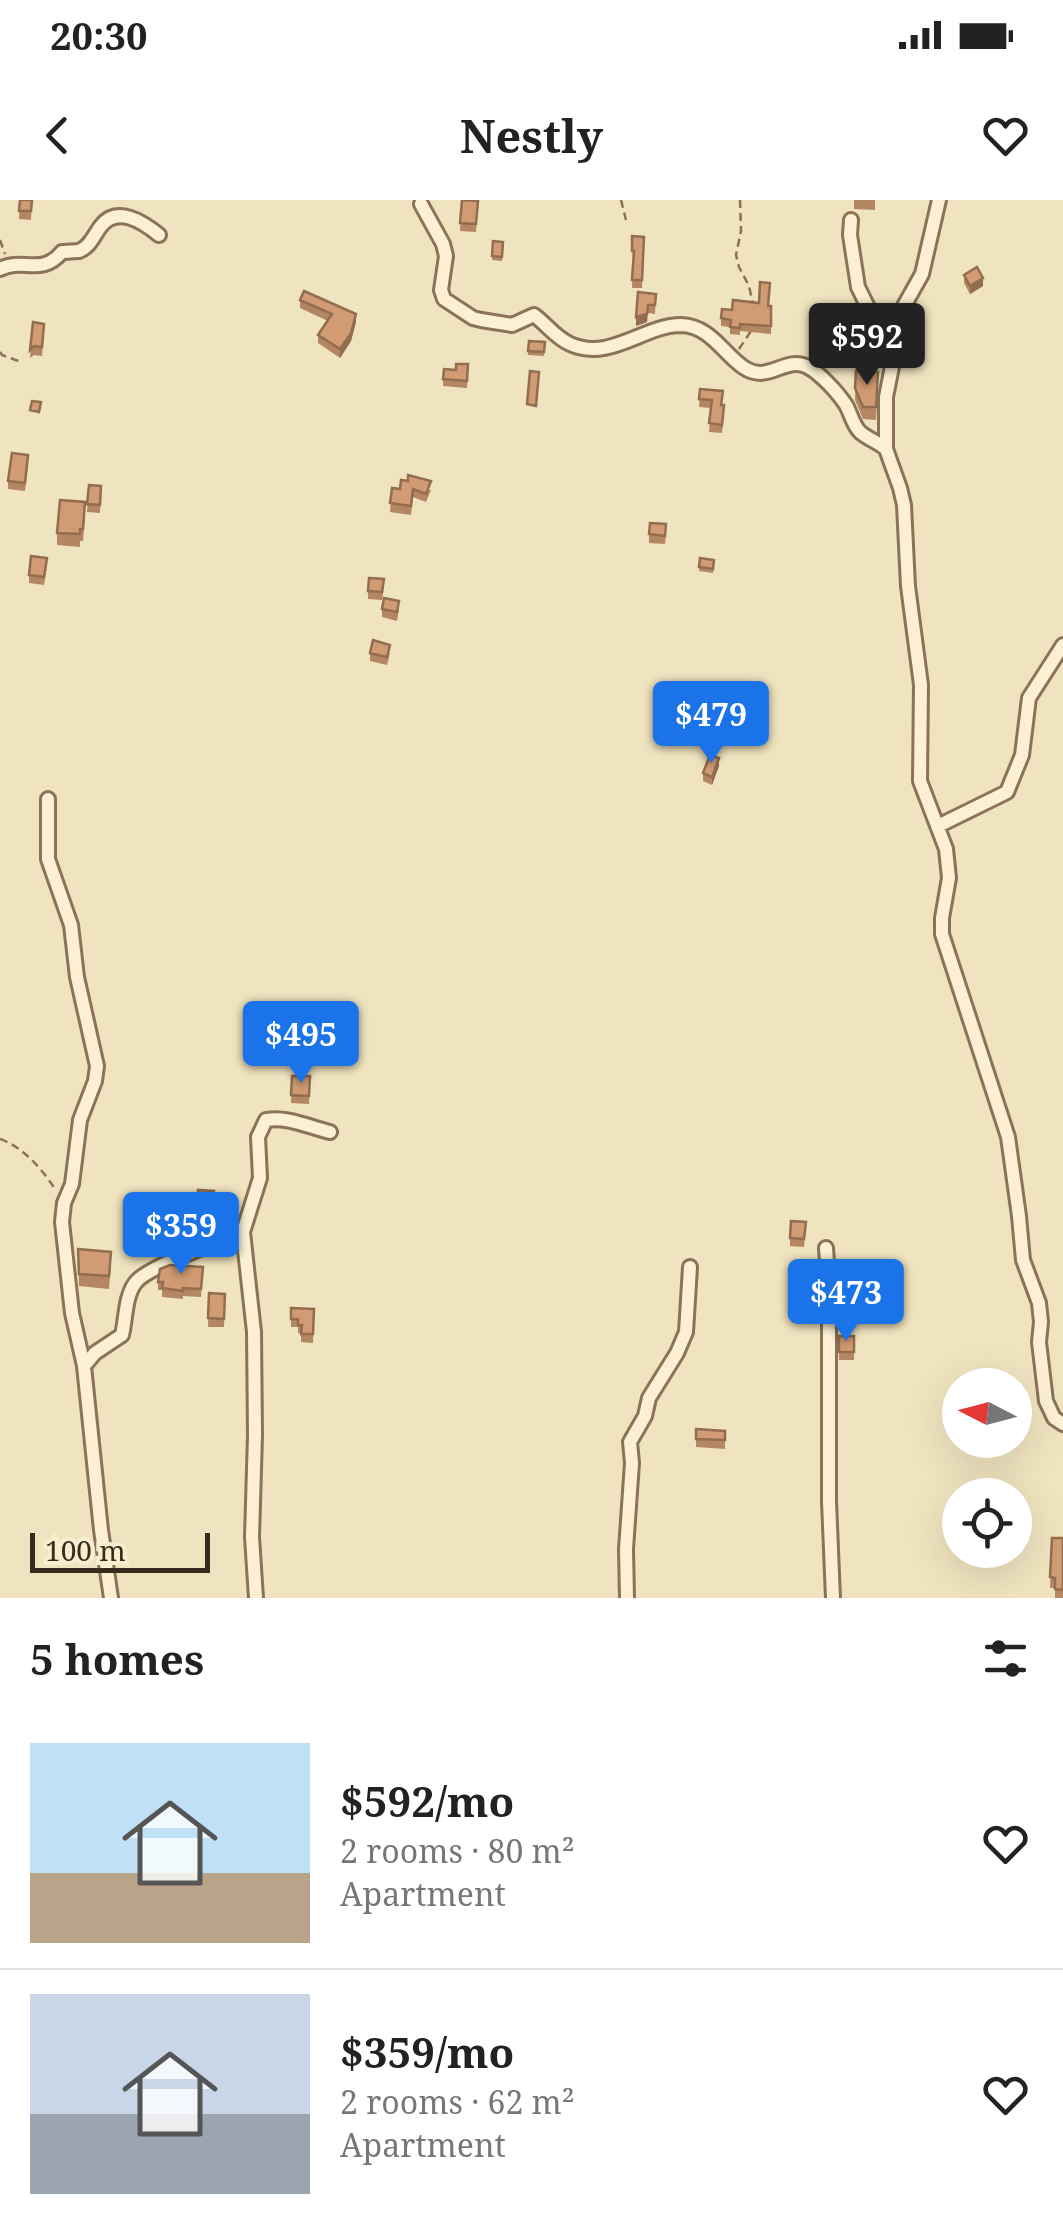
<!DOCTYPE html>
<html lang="en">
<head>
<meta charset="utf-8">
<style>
	:root { --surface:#fff; --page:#f2f2f2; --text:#222; --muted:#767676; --line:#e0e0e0; --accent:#1a73e8 }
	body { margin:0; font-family:"Noto Serif",serif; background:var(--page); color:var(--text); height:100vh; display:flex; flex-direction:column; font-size:38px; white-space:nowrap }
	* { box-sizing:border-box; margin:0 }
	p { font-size:32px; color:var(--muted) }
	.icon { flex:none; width:55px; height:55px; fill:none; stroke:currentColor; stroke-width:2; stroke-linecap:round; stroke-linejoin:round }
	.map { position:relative; height:1398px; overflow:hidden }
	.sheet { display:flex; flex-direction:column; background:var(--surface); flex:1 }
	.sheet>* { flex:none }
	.needle { width:65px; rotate:276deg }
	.controls { position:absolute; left:942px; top:1168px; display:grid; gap:20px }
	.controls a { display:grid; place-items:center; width:90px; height:90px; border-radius:50%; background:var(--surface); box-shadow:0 10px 40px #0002; font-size:50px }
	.scale { position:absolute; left:30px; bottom:25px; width:180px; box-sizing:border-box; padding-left:10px; border:5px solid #382a1c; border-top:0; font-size:28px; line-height:35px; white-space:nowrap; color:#382a1c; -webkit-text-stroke:8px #f7edcf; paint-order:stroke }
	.price { position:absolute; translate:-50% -85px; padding:0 22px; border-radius:10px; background:var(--accent); color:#fff; font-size:32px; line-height:65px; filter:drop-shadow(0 2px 5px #0008) }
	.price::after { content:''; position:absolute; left:50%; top:60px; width:30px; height:22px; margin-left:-15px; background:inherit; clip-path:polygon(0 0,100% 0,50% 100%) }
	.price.on { background:#222; color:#fff }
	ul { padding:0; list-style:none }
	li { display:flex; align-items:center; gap:30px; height:250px; padding:0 30px }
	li+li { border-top:2px solid var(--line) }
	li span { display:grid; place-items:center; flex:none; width:280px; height:200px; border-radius:0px; color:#555 }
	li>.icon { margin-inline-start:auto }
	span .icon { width:120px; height:120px; fill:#fffc; stroke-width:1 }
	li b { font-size:42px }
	h2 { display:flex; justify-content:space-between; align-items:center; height:120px; padding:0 30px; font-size:42px }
	.status { display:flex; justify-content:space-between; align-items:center; height:70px; padding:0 50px; background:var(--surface); direction:ltr }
	.status svg { height:28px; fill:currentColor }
	header { display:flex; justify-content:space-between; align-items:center; height:130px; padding:0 30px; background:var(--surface); font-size:45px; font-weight:700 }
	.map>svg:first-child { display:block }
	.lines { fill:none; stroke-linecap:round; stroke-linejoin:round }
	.minor-casing { stroke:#8a7356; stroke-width:18 }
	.path { stroke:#8a7356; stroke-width:2.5; stroke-dasharray:8 5; stroke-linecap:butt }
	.minor { stroke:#fbf0d3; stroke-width:12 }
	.wall { fill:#b48663 }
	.shaded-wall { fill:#926d50 }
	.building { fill:#d19c73; stroke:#926d50; stroke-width:2.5 }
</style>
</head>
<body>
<div class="status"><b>20:30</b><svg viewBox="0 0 49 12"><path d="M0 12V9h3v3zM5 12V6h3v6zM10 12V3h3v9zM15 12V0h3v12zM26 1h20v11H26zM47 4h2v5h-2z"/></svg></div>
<header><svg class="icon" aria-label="back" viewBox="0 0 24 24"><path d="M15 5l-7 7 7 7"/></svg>Nestly<svg class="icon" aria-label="heart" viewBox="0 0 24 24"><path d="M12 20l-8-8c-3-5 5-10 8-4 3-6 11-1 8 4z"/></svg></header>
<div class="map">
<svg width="1063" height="1398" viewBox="0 0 1063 1398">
	<rect width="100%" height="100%" fill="#f0e3bf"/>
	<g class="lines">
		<defs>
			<path id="minor" d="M939,0l-17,74 -18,32 -18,91v52l14,39 4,17 4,81 13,99 -1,96 26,68 3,29 -7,40v16l66,203 11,79 4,44 16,43 2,19 -2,20 7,59 8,17 9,6
				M421,4l22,40 3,12 -5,34 3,9 29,19 8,2 31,5 22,-10c12,9 22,23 36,29 40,18 74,-19 111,-19 29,1 41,27 62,42 26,18 41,-12 65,0 13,7 30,26 38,38 5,9 7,20 14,27 8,7 18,10 26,17
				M851,20l-1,15 8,52 23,47 13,14
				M0,69c23,-12 41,8 62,-17 2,0 15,-1 17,-1 11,-4 15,-16 22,-25 16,-21 42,-4 58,9
				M48,599v60l23,66 6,52 20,89 -2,15 -15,39 -8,64 -8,19 -2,19 10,91 12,53 17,164 10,68
				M938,626l69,-34 15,-37 7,-57 34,-53
				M826,1048l3,42v211l4,97
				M84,1166l11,-13 27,-18c4,-16 3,-40 14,-53 13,-16 85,-41 107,-50
				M256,1398l-4,-61 3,-102 -1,-103 -11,-100 17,-54 -2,-41 8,-17c21,-4 43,7 64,12
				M627,1398l-1,-49 6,-86 -2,-21 15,-26 4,-18 28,-45 9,-21 4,-65"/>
		</defs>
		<use href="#minor" class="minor-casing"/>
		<path class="path" d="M621,0l5,20
			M740,0l1,31 -5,24 3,12 10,19 4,18
			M0,40l5,14
			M739,149l12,-18
			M0,152l2,3 19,7
			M0,939c23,8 42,30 55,50"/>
		<use href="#minor" class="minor"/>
	</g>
	<path class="wall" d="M20,0h12l-1,20 -12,-1z
		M462,0l16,1 -2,31 -16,-1z
		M854,0h21v10l-21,-1z
		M632,36l12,1 -2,51h-10l1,-29z
		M493,41l10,1 -1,19 -10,-1z
		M964,75l19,11 -13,8 -6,-11z
		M656,94l-1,20 -7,-1 -1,9 -11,4z
		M300,100l56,22 -5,19 -11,17 -22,-15v-8l10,-14 -28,-13z
		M771,106v28l-31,-3v4l-10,-1v-7l-9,-1v-8l11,-8z
		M33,122l11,10 -2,24 -8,-1 -4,3z
		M529,141l16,1 -1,14 -16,-1z
		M468,164l-1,24 -24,-2 1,-17 12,1z
		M856,171l22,13 -2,36 -13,-1 -8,-19z
		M700,189l22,16 2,8 -2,20 -13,-1 2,-24 -12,-1z
		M28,264l-3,27 -17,-2v-8z
		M89,285l12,1 -1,27 -13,-1z
		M392,288l39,2 -5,12 -13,-5 -2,18 -21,-3z
		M85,315l-2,26h-3v6l-23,-2v-12z
		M666,333l-1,11 -16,-1v-9z
		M700,358l14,2 -1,13 -14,-2z
		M47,366l-3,19 -15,-2v-8z
		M384,387l-2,13 -14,-1v-8z
		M382,409h17l-2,12 -15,-4z
		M370,453h20l-3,12 -17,-4z
		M719,566l-7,19 -9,-4v-8z
		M292,876h18l-1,28 -18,-1z
		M196,994h17l11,13 -2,21h-5v3l-5,2 -16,-1z
		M806,1022l-2,25 -14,-1v-8z
		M78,1049l33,15 -2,25 -30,-3z
		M203,1067l-2,30 -18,-1v3l-21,-2v-7h-4v-8z
		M209,1093l16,1 -1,33h-16z
		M291,1108l23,1 -1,34 -12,-1v-9h-3v-6h-7z
		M839,1136h15v24h-15z
		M696,1229l29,2v18l-29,-2z
		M1052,1338h11v60h-8v-10h-5z"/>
	<path class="shaded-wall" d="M983,78v8l-13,8v-8z
		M648,105l-1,17 -11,4v-9z
		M356,114v8l-5,19 -11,17v-9z
		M719,558v8l-7,19v-8z
		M217,1019v12l-5,2v-12z"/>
	<path class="building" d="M20,0h12l-1,11h-12z
		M462,0l16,1 -2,23 -16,-1z
		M632,36l12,1 -2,43h-10l2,-29h-2z
		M493,41l10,1 -1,15 -10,-1z
		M977,67l6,11 -13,8 -6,-11z
		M760,82l10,1 -2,23h3v20l-31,-2v4l-10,-1 1,-7 -10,-2 1,-9 10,1 1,-10 26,3z
		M304,91l52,23 -5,19 -11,16 -22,-14 14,-21 -32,-14z
		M638,92l18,2 -1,11h-7l-1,9 -11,3z
		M33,122l11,2 -2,23 -8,-1 -4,4z
		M529,141l16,1 -1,10 -16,-1z
		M456,164h12l-1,17 -24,-2 1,-10 12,1z
		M530,171l9,1 -3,34 -9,-2z
		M856,171l22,1 -2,35h-13l-8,-19z
		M700,189l23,2 -2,14h3l-2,20 -13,-2 3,-23 -13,-1z
		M32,201l9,1 -2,10 -9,-2z
		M12,253l16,2 -3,28 -17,-2z
		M408,275l23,6 -5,13 -13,-5 -2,17 -21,-3 2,-15 8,1 1,-9 7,1z
		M89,285l12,1 -1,19 -13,-1z
		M60,300l25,2 -2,27h-3v5l-23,-1z
		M650,323l16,1 -1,12 -16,-2z
		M31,356l16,2 -3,19 -15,-2z
		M700,358l14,2 -1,9 -14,-2z
		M369,378l15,1 -2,13 -14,-1z
		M384,398l15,3 -2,11 -15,-3z
		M373,440l17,5 -3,12 -17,-4z
		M710,555l9,3 -7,19 -9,-4z
		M292,876h18l-1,20 -18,-1z
		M198,990l16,1 -1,3 11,1 -2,21h-5v3l-5,2 -16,-1v-26h2z
		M791,1021l15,1 -2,17 -14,-1z
		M78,1049l33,3 -2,24 -30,-2z
		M170,1065l33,2 -2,22 -18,-1v3l-21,-3 1,-6h-5l2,-13z
		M209,1093l16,1 -1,25 -16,-1z
		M291,1108l23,1 -1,25h-12l1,-9h-4v-6h-7z
		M839,1136h15v16h-15z
		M696,1229l29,2v9l-29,-1z
		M1052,1338h11v52l-8,-1v-11l-5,-1z"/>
</svg>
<div class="controls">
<a><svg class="needle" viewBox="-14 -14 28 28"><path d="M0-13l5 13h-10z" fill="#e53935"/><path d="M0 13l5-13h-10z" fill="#767676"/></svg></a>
<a><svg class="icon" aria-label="locate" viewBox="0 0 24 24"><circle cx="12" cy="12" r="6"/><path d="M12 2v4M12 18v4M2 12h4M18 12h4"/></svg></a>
</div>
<div class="scale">100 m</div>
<b class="price on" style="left:867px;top:188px">$592</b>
<b class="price" style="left:711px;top:566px">$479</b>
<b class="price" style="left:301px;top:886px">$495</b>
<b class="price" style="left:181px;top:1077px">$359</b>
<b class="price" style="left:846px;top:1144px">$473</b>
</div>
<section class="sheet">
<h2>5 homes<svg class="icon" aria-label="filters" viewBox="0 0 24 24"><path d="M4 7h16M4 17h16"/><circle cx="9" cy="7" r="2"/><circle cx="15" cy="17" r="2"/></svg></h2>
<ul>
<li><span style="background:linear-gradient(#bfe0f5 65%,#b9a48a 0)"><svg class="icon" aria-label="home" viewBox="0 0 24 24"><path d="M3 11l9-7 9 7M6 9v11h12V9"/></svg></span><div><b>$592/mo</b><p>2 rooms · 80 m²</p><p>Apartment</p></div><svg class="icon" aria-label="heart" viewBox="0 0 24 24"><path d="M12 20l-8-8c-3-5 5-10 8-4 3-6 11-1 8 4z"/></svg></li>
<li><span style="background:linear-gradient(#c9d6e8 60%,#9aa5b1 0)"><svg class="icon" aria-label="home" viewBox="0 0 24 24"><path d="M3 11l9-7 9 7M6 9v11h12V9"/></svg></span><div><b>$359/mo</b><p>2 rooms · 62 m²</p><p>Apartment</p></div><svg class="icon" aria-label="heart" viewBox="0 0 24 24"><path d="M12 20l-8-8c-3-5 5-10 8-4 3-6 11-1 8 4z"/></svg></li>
</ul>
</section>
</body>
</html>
